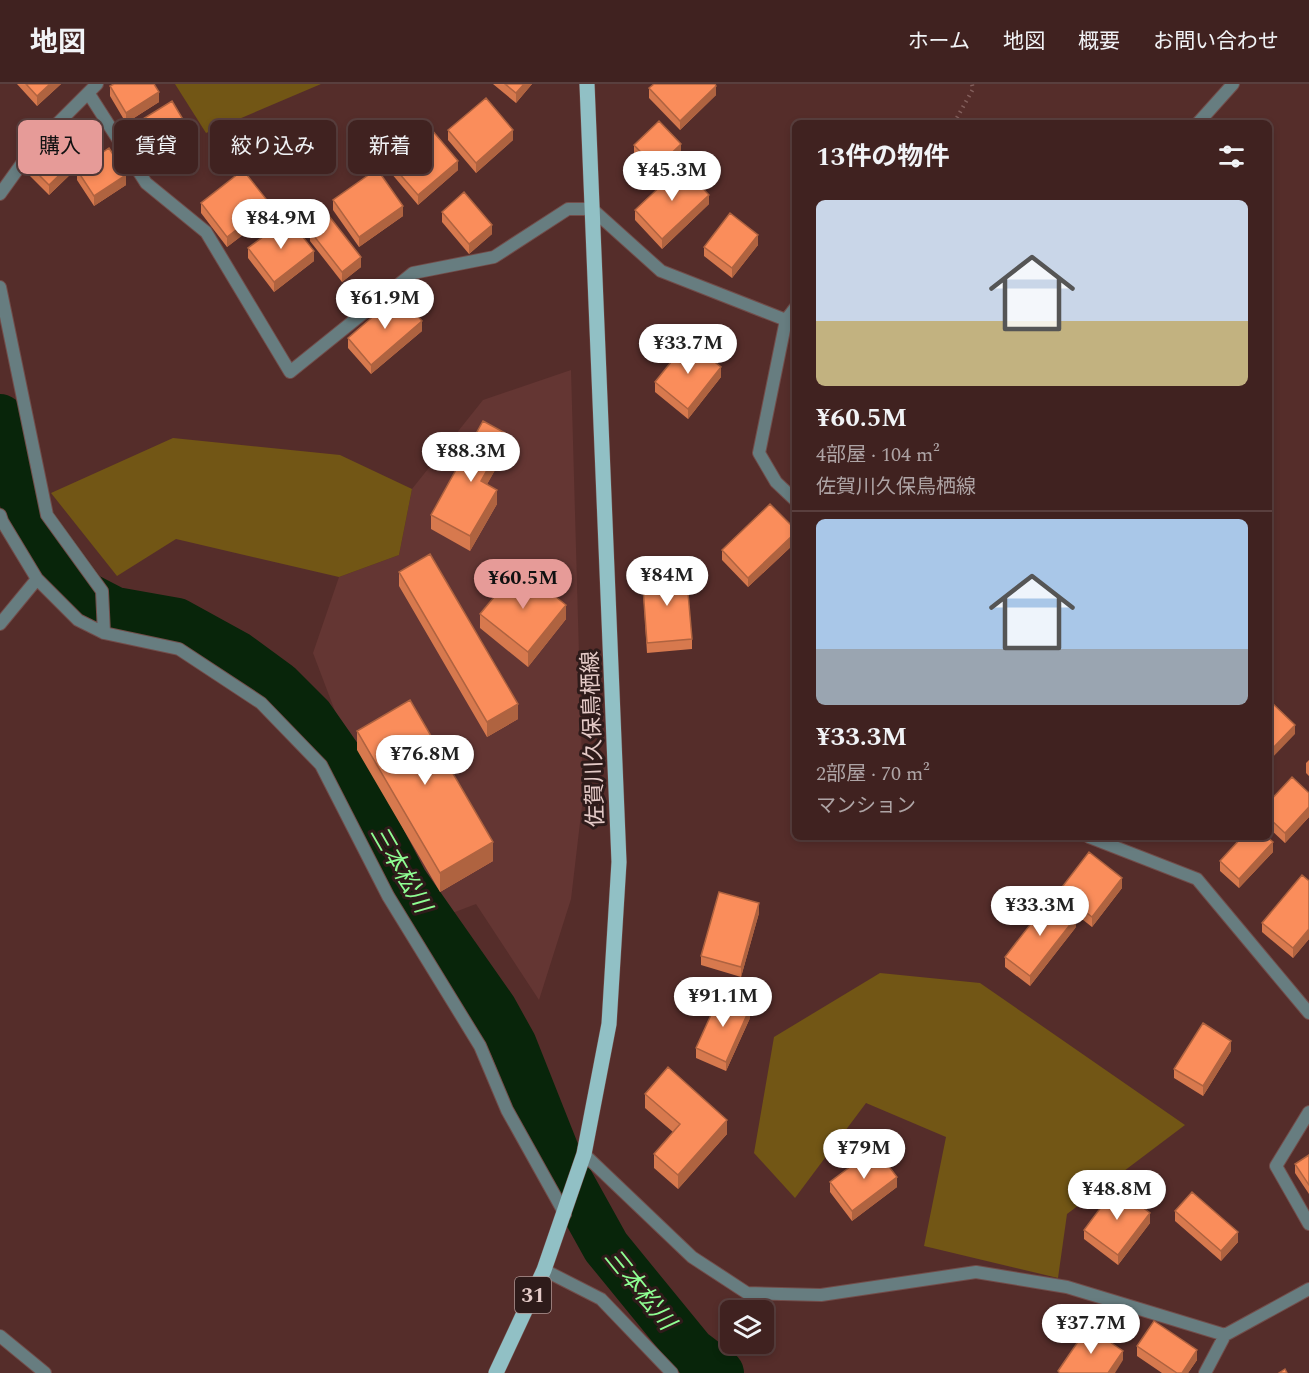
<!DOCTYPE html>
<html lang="ja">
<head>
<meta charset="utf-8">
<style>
	:root { --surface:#402220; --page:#4b2f2d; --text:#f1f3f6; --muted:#aea4a5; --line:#593f3e; --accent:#e69b98 }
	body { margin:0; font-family:Spectral,"Noto Sans JP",serif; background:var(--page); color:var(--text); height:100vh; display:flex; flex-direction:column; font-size:22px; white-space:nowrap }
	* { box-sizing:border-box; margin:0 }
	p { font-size:20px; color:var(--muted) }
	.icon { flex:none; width:33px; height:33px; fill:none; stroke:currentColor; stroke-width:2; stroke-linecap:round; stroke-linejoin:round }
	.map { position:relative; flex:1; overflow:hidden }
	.details { position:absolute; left:792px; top:36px; width:480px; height:720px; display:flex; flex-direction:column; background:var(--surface); border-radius:9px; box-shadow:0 3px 9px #0003,0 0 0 2px var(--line) }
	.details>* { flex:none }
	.top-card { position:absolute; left:18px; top:36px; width:570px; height:54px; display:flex; gap:12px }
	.controls { position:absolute; left:720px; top:1216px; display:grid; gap:12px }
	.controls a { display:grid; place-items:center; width:54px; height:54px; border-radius:9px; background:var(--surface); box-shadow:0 3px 9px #0003,0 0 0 2px var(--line); font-size:30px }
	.price { position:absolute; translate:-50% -51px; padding:0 14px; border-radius:21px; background:#fff; color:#222; font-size:20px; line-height:39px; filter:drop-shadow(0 2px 3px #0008) }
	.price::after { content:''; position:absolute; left:50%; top:36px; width:18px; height:14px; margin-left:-9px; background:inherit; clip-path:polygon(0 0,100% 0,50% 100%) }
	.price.on { background:var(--accent); color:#111 }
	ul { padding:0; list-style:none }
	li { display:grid; align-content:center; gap:12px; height:318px; padding:0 24px }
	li+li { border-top:2px solid var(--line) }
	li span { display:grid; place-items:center; height:186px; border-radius:9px; color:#555 }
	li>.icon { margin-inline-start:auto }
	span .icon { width:108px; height:108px; fill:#fffc; stroke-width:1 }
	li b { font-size:26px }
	h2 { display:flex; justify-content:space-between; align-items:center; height:72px; padding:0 24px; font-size:26px }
	.pill { padding:0 21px; border-radius:9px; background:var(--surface); box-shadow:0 3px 9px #0003,0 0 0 2px var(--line); font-size:21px; line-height:54px }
	.pill.on { background:var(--accent); color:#111 }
	header { display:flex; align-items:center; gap:36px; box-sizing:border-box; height:84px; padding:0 30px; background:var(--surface); border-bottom:2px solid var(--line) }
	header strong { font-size:28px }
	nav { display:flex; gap:33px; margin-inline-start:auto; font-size:21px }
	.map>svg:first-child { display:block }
	.built { fill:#643633 }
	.green { fill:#725615 }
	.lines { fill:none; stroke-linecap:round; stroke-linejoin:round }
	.river { stroke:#08250a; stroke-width:48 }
	.minor-casing { stroke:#724d4a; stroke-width:14 }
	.primary-casing { stroke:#724d4a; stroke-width:16 }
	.path { stroke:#835f5c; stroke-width:4; stroke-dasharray:1.5 4.5; stroke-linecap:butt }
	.minor { stroke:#677d80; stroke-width:12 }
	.primary { stroke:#91c0c5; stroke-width:15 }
	.wall { fill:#d7794e }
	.shaded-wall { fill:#af6340 }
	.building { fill:#fa8d5b; stroke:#af6340; stroke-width:1.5 }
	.labels { text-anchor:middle; stroke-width:6; stroke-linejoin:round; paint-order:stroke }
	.shield { fill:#2e1b1a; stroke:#ae9694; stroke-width:1.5 }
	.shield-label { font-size:21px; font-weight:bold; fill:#e5cbc8 }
	.street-label { font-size:22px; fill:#e5cbc8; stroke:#2e1b1a }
	.water-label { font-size:24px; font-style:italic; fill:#8efd92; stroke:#2e1b1a }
</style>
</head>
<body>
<header>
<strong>地図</strong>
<nav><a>ホーム</a><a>地図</a><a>概要</a><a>お問い合わせ</a></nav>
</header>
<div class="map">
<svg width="1309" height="1289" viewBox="0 0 1309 1289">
	<rect width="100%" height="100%" fill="#552d2a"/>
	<path class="built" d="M571,286l12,427 -12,102 -32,101 -63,-96 -55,21 -99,-174 16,-32 -25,-66 26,-76 60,-22 13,-66 71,-89z"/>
	<path class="green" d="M175,0h146l-115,49z
		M173,354l167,17 72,34 -13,66 -60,22 -163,-38 -59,37 -66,-83z
		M880,889l100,10 205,142 -118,89 -9,64 -134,-32 22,-109 -80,-34 -71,95 -41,-45 20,-116z"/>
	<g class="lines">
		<path class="river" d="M0,334l4,8 24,92 56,77 31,16 62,11 60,33 41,30 32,32 30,43 64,122 89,127 20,36 48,121 45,81 85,104 29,22"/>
		<defs>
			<path id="minor" d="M89,10l57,89 60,49 84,140 123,-99 81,-16 74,-48h24l69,62 125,49
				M1198,39l35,-39
				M0,110l33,-46 64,-64
				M0,203l47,228 55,76 2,42
				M795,224l-9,12 -27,133 17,29 19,18
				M0,431l2,6 35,58 41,41 26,13 75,16 82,54 60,62 67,131 92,150 27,64 58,104
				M0,540l37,-45
				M1089,753l108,42 112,134
				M1309,1028l-33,54 33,58
				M584,1070l108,103 55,36 74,2 155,-23 91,15 158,48 84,-46
				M544,1186l57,29 71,74
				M0,1252l45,37
				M1205,1289l20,-38"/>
			<path id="primary" d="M496,1289l48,-103 40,-116 25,-130 10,-162 -32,-778"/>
		</defs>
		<use href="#minor" class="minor-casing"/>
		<use href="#primary" class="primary-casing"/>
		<path class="path" d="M954,39l19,-34 -1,-5"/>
		<use href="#minor" class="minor"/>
		<use href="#primary" class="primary"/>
	</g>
	<path class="wall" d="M17,0h44l-24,22z
		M493,0h39l-16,19z
		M110,2l49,16 -33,21 -16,-27z
		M649,4l67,7 -36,35 -31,-32z
		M138,38l50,16 -33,20 -17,-26z
		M448,46l65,10 -37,33 -28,-33z
		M634,61l47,8 -25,24 -22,-22z
		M27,79l50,5 -28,27 -22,-22z
		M391,80l67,6 -40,35 -27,-32z
		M77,86l49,15 -32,21 -17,-26z
		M333,116l70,16 -44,31 -26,-37z
		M201,119l69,11 -43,33 -26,-34z
		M709,120l-47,45 -27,-29v-10z
		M442,128l50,22 -23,20 -27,-32z
		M310,147l51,36 -19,15 -32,-41z
		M758,161l-26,33 -28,-22v-9z
		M248,164l66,13 -40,31 -26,-34z
		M422,247l-51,43 -23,-26v-10z
		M721,293l-33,42 -33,-27v-10z
		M507,365l-20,35 10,20 -27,47 -39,-22v-14z
		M795,445v14l-47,44 -26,-27v-10z
		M399,488l119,147 -31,18 -88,-151z
		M642,490l50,65v10l-45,4z
		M480,530l86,5 -38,48 -48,-39z
		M357,647l136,130 -53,31 -83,-142z
		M1309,676v16l-3,-3v-10z
		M1309,709v24l-24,26 -16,-15v-26z
		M1273,768l-34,36 -19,-17v-10z
		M1309,797v58l-16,19 -31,-26v-9z
		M1122,804l-30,39 -33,-26v-10z
		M759,829l-18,64 -40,-12v-9z
		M1076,843l-46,59 -25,-19v-10z
		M750,934l-24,53 -30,-13v-10z
		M1231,967l-28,45 -29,-18v-9z
		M645,1010l82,40 -49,55 -24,-21v-14l19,-22 -28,-24z
		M1309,1071v39l-14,-21v-9z
		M830,1098l67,5 -45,34 -22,-29z
		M1175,1127l63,31 -17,19 -46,-40z
		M1150,1139l-32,42 -34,-26v-9z
		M1137,1262l60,14 -9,13h-26l-25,-17z"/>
	<path class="shaded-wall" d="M50,0h11l-24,22v-10z
		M524,0h8l-16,19v-10z
		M716,2v9l-36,35v-9z
		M159,8v10l-33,21v-10z
		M188,44v10l-33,20v-10z
		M513,46v10l-37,33v-10z
		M681,60v9l-25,24v-9z
		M77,74v10l-28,27v-10z
		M458,77v9l-40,35v-10z
		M126,91v10l-32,21v-10z
		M709,111v9l-47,45v-10z
		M270,120v10l-43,33v-10z
		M403,122v10l-44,31v-10z
		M492,141v9l-23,20v-10z
		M758,151v10l-26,33v-10z
		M314,167v10l-40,31v-10z
		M361,173v10l-19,15v-10z
		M422,237v10l-51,43v-9z
		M721,283v10l-33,42v-10z
		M507,350v15l-26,46v-14z
		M497,406v14l-27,47v-15z
		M795,449v10l-47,44v-9z
		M566,521v14l-38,48v-15z
		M518,620v15l-31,18v-15z
		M1295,641v9l-26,27v-9z
		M1309,723v10l-24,26v-10z
		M493,758v19l-53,31v-19z
		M1273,758v10l-34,36v-9z
		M1122,794v10l-30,39v-10z
		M759,819v10l-18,64v-10z
		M1076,833v10l-46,59v-10z
		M1309,845v10l-16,19v-10z
		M750,924v10l-24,53v-9z
		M1231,957v10l-28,45v-10z
		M727,1036v14l-49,55v-14z
		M897,1093v10l-45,34v-10z
		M1150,1129v10l-32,42v-10z
		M1238,1148v10l-17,19v-10z
		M1197,1266v10l-9,13h-6z
		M1123,1267v9l-8,13h-7z"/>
	<path class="building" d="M26,0h24l-13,12z
		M114,0h40l5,8 -33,21 -16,-27z
		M505,0h19l-8,9z
		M654,0h61l1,2 -36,35 -31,-33z
		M486,14l27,32 -37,33 -28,-33z
		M172,17l16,27 -33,20 -17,-26z
		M659,37l22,23 -25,24 -22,-23z
		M431,45l27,32 -40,34 -27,-31z
		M55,52l22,22 -28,27 -22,-22z
		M109,64l17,27 -32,21 -17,-26z
		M682,82l27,29 -47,44 -27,-29z
		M377,85l26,37 -44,31 -26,-37z
		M243,86l27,34 -43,33 -26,-34z
		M464,108l28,33 -23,19 -27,-32z
		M730,129l28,22 -26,33 -28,-21z
		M329,132l32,41 -19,15 -32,-41z
		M288,134l26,33 -40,31 -26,-34z
		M399,210l23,27 -51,44 -23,-27z
		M688,257l33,26 -33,42 -33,-27z
		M483,337l24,13 -26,47 16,9 -27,46 -39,-21z
		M770,420l25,25v4l-47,45 -26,-28z
		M430,470l88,150 -31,18 -88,-150z
		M519,483l47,38 -38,47 -48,-38z
		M686,486l6,69 -45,4 -5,-69z
		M410,616l83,142 -53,31 -83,-142z
		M1269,616l26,25 -26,27z
		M1292,693l17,16v14l-24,26 -16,-15v-16z
		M1242,753h25l6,5 -34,37 -19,-18z
		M1089,768l33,26 -30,39 -33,-26z
		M1302,791l7,6v48l-16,19 -31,-25z
		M719,808l40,11 -18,64 -40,-11z
		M1051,814l25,19 -46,59 -25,-19z
		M720,911l30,13 -24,54 -30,-14z
		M1203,939l28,18 -28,45 -29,-17z
		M668,983l59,53 -49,55 -24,-21 26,-30 -35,-30z
		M875,1064l22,29 -45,34 -22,-29z
		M1309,1071v30l-14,-21z
		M1116,1103l34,26 -32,42 -34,-25z
		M1192,1108l46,40 -17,19 -46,-40z
		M1154,1237l43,29 -15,23h-5l-40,-27z
		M1088,1243l35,24 -15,22h-48l-2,-2z
		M1285,1285l2,4h-8z"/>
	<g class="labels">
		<rect class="shield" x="515" y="1193" width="36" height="36" rx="4.5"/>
		<g class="shield-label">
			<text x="533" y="1218">31</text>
		</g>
		<g class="street-label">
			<text transform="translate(592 655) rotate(-92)" y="8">佐賀川久保鳥栖線</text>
		</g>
		<g class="water-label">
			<text transform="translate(401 785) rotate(60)" y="8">三本松川</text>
			<text transform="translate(640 1205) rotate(51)" y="8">三本松川</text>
		</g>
	</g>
</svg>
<div class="controls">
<a><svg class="icon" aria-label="layers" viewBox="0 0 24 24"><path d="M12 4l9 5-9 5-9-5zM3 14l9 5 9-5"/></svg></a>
</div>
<b class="price" style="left:672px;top:118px">¥45.3M</b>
<b class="price" style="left:281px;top:166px">¥84.9M</b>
<b class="price" style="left:385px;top:246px">¥61.9M</b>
<b class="price" style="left:688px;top:291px">¥33.7M</b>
<b class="price" style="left:471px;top:399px">¥88.3M</b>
<b class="price" style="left:667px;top:523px">¥84M</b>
<b class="price on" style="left:523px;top:526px">¥60.5M</b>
<b class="price" style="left:425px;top:702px">¥76.8M</b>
<b class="price" style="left:1040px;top:853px">¥33.3M</b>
<b class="price" style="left:723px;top:944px">¥91.1M</b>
<b class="price" style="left:864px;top:1096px">¥79M</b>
<b class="price" style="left:1117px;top:1137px">¥48.8M</b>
<b class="price" style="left:1091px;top:1271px">¥37.7M</b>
<div class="top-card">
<a class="pill on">購入</a>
<a class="pill">賃貸</a>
<a class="pill">絞り込み</a>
<a class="pill">新着</a>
</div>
<section class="details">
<h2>13件の物件<svg class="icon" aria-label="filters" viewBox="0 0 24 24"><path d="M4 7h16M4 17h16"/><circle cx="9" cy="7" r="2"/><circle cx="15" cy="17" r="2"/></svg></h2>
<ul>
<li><span style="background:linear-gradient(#c9d6e8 65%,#c2b280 0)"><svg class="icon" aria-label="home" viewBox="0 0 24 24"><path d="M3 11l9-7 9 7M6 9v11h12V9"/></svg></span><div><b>¥60.5M</b><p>4部屋 · 104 m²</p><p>佐賀川久保鳥栖線</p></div></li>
<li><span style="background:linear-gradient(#a9c7e8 70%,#9aa5b1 0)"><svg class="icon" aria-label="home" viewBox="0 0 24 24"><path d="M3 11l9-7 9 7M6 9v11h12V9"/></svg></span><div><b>¥33.3M</b><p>2部屋 · 70 m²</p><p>マンション</p></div></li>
</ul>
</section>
</div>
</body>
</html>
